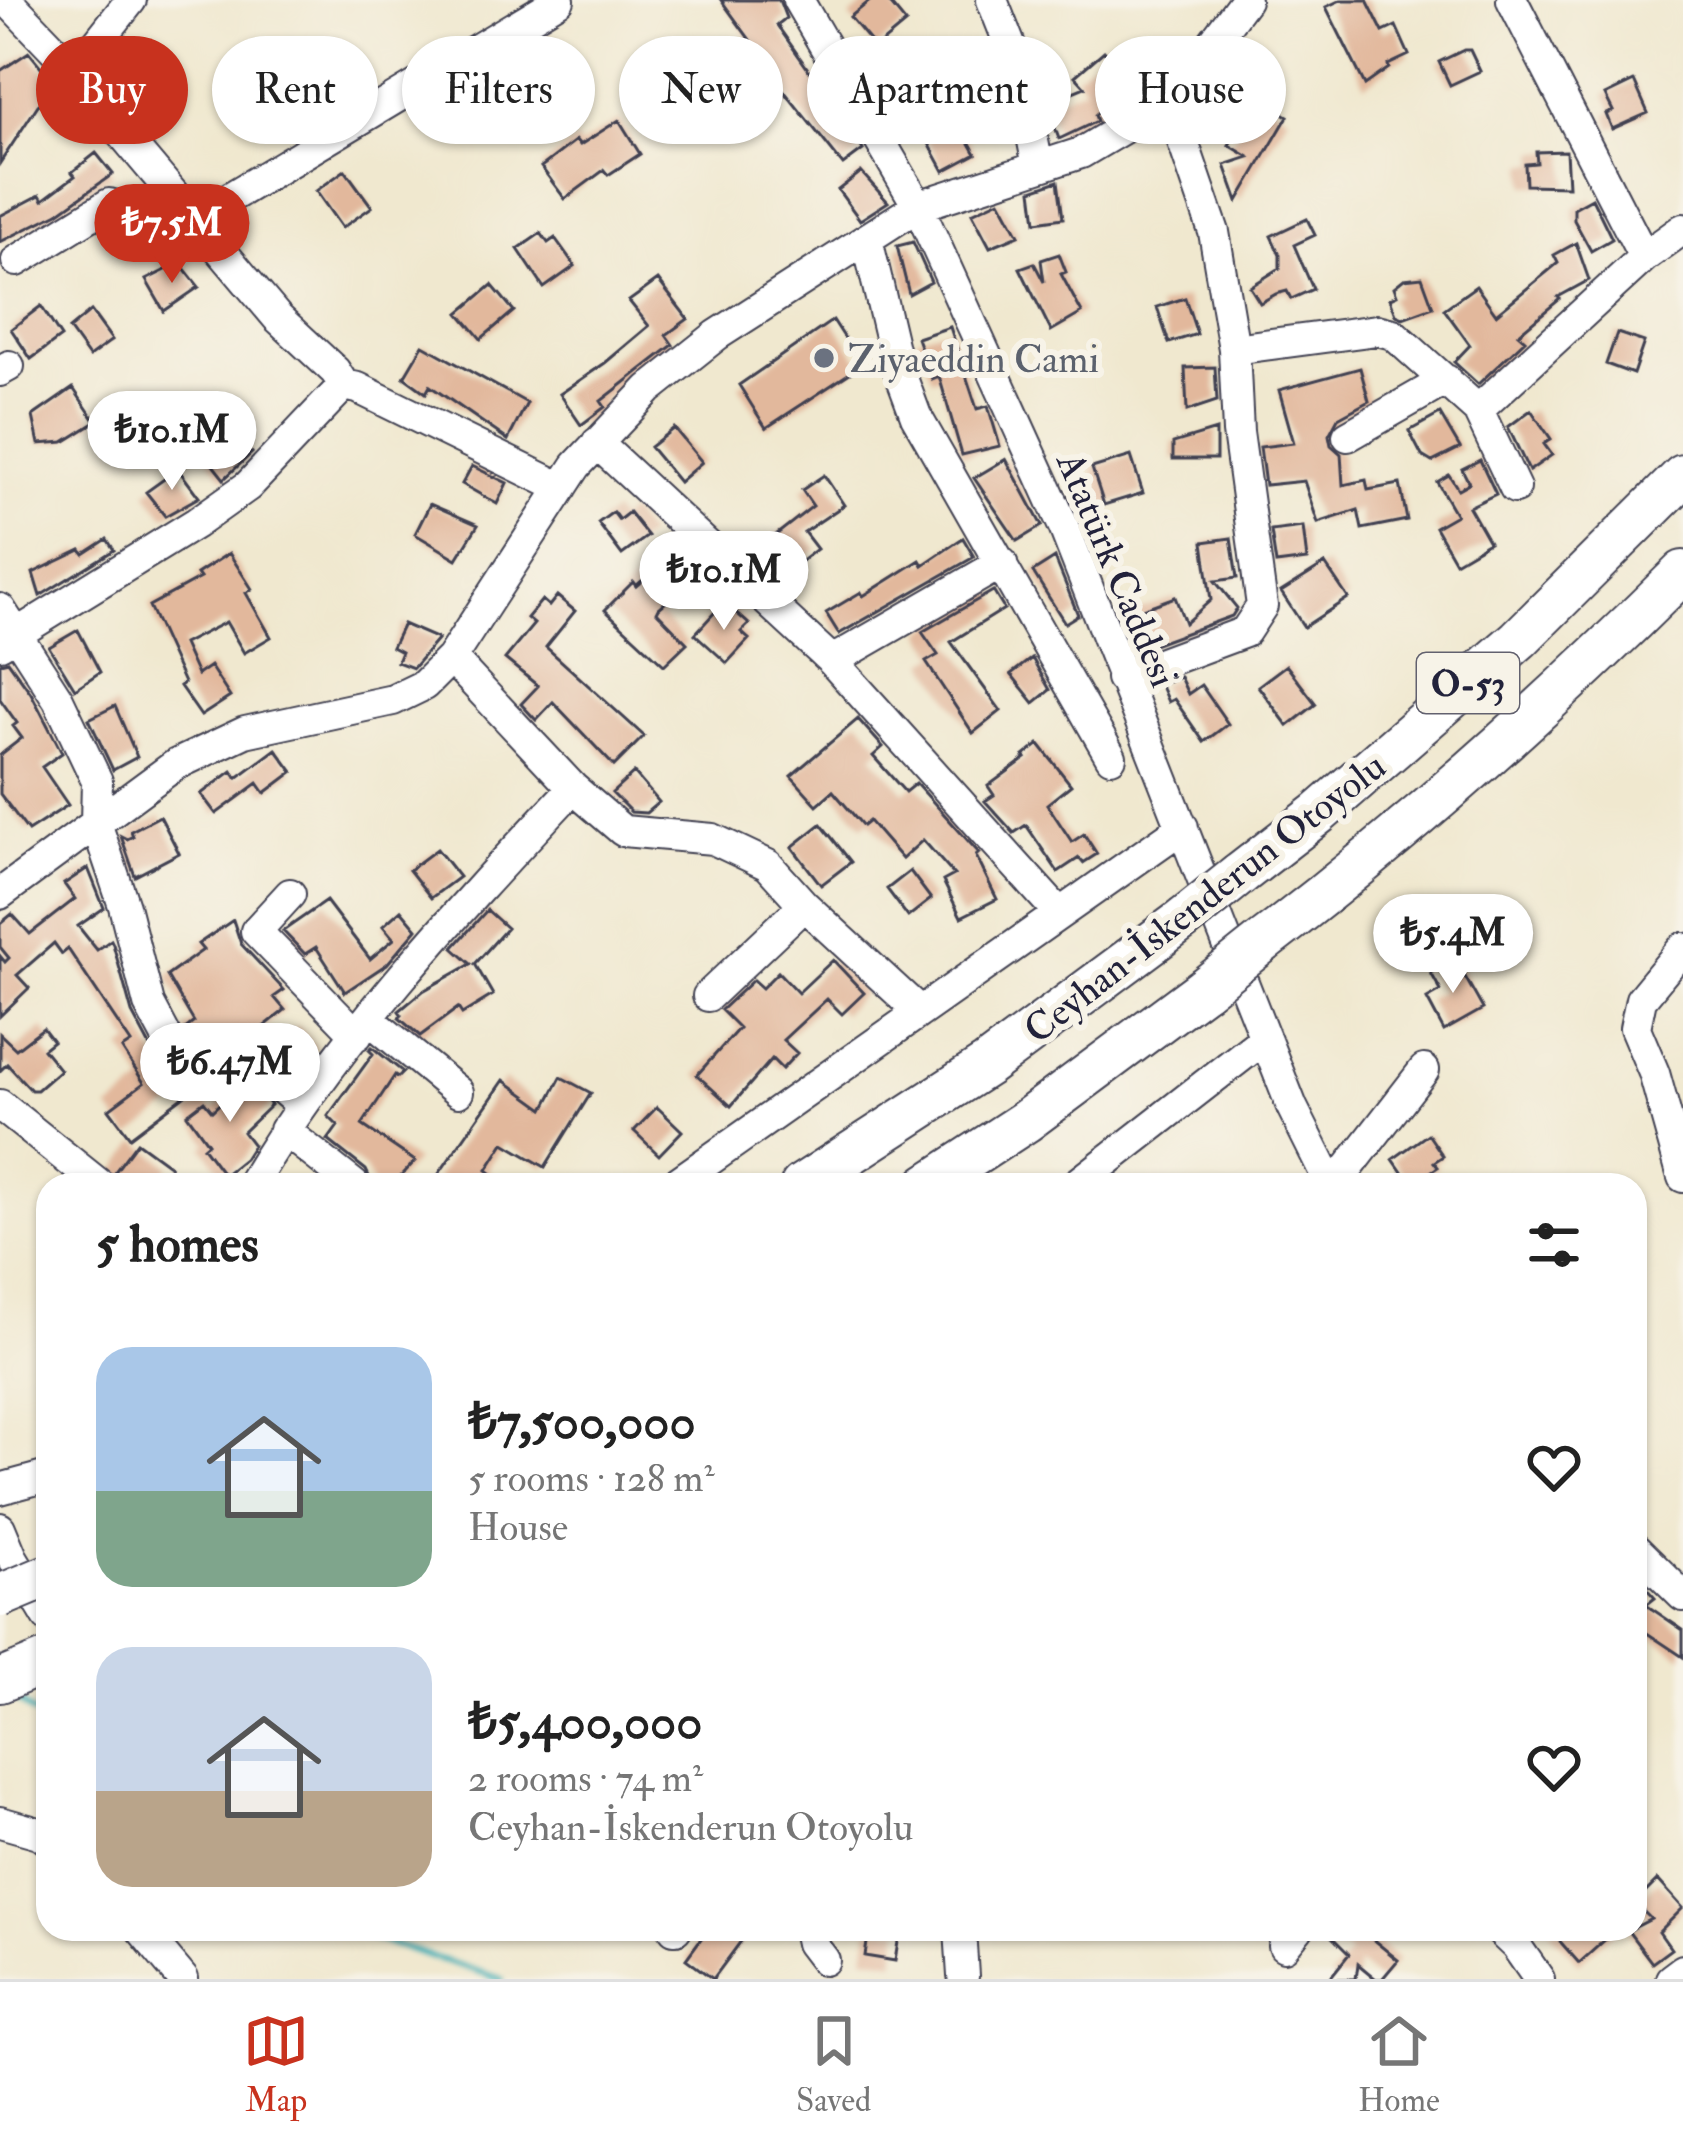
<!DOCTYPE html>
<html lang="en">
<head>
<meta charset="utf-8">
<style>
	:root { --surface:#fff; --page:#f6f6f6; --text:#222; --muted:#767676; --line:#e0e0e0; --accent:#c8321e }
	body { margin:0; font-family:"IM FELL Double Pica",serif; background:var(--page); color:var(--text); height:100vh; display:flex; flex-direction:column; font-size:45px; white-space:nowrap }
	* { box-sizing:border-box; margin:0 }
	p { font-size:39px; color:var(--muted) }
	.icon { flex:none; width:66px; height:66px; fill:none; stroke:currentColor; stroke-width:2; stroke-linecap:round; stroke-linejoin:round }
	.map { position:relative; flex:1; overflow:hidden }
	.drawer { position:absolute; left:36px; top:1173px; width:1611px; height:768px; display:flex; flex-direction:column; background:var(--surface); border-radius:36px; box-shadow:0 3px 9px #0004 }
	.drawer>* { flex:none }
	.top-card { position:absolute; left:36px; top:36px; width:1611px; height:108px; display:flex; gap:24px }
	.price { position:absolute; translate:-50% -102px; padding:0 27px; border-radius:42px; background:#fff; color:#222; font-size:39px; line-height:78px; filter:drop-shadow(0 3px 6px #0008) }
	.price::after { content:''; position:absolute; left:50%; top:72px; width:36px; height:27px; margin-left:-18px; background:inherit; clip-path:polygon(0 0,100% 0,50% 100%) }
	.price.selected { background:var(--accent); color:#fff }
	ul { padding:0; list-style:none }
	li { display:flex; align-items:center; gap:36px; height:300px; padding:0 60px }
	li span { display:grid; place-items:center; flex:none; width:336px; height:240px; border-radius:36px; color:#555 }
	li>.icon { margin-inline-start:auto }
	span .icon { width:144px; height:144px; fill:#fffc; stroke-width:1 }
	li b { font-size:51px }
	h2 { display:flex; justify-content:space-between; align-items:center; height:144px; padding:0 60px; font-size:51px }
	.pill { padding:0 42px; border-radius:54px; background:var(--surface); box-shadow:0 3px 9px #0004; font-size:42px; line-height:108px }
	.pill.selected { background:var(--accent); color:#fff }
	.menu { display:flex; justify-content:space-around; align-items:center; height:168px; border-top:3px solid var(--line); background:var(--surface); font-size:33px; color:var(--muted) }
	.menu a { display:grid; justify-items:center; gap:6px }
	.menu .selected { color:var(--accent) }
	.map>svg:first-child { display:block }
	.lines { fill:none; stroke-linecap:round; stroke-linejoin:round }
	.stream { stroke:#42b2b9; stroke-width:6 }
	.building { fill:#e2b89c }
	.minor-casing { stroke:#414051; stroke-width:34 }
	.highway-casing { stroke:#414051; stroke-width:46 }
	.minor { stroke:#fff; stroke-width:30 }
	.highway { stroke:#fff; stroke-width:42 }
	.highway-bridge-casing { stroke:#414051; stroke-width:46; stroke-linecap:butt }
	.highway-bridge { stroke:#fff; stroke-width:42 }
	.worship-dot { fill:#6b7280; stroke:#f7f3e8; stroke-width:4.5 }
	.labels { text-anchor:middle; stroke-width:12; stroke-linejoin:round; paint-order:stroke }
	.shield { fill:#f7f3e8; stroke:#62616f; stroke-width:3 }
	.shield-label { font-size:36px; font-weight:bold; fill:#22223b }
	.worship-label { font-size:39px; fill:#5b616d; stroke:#f7f3e8; text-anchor:start }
	.street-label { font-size:39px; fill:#22223b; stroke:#f7f3e8 }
</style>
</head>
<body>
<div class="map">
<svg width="1683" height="1979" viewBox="0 0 1683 1979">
	<rect width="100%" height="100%" fill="#f7f3e8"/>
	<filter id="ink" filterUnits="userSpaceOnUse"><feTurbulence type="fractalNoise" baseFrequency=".00833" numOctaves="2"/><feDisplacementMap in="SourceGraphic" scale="24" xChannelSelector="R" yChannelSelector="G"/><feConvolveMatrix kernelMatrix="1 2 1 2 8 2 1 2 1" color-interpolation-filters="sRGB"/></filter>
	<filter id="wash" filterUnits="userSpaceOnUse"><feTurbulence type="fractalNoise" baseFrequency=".004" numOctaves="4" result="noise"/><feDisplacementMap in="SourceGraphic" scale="48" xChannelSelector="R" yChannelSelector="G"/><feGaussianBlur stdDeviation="2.7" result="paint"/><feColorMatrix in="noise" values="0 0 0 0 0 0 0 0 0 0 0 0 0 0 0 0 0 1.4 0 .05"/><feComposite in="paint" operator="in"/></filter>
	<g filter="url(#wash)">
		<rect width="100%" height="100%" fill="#f0e8cf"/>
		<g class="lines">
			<path class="stream" d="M8,1693l40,31
				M344,1929l158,50"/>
		</g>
		<g id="blocks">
			<path class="building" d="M721,0h58l7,18 -9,7 43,61 4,-3 39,67 -20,15 -66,-83 -4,3 -23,-32 6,-5z
				M871,0h16l19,23 -30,25 -26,-31z
				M1341,0h26l16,32 13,-6 13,29 -21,10 1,3 -24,17 -39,-78z
				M548,34l23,33 -29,21 -23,-33z
				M1464,50h6l10,21 -30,14 -11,-23z
				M1104,51l28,31 -37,33 2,6 -38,18 -13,-36 39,-16 -10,-11z
				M29,52l29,36 -20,17 -38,58v-92z
				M921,61l22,32 -33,24 -23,-32z
				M1634,81l14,32 -36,16 -6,-15 7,-3 -8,-16z
				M1218,93l37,8 2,-3 31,18 -50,85 -13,-36 24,-8 -20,-12 12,-19 -28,-6z
				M619,120l21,34 -32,21 -4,-5 -39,29 -24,-32 35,-27 4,5z
				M958,122l18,32 -32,17 -18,-33z
				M1566,151l2,35 -42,-1 -1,-21 12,-1 -1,-11z
				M96,153l17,21 -55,39 -58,29v-26l40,-21 3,5 32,-24 -3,-4z
				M345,170l27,37 -30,21 -26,-37z
				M861,172l27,30 -28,18 -22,-30z
				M1058,181l5,37 -27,4 -4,-32z
				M1592,198l20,41 -21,12 -17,-31v-12z
				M1000,200l19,35 -29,12 -18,-34z
				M1307,219l8,16 -21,10 19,44 -22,10 -4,-8 -11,3 -16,9 -10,-16 30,-19v-13l-9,-19z
				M541,233l7,10 7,-5 20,28 -31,22 -26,-39z
				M913,242l18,40 -22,12 -12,-48z
				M1576,243l13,37 -31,17 2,2 -42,35 7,6 -47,44 -24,-22 16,-17 -26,-36 32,-23 20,28 62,-51 -4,-8z
				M1059,254l7,18 -5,2 21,39 -31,18 -31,-63 14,-5 10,19 -3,-22z
				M180,263l19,24 -35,24 -18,-31z
				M1422,277l11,30 -30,11 -7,-3 -6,-17 7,-3 -3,-8 10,-8z
				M658,280l30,39 -22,16 7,10 -72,56 4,6 -24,18 -21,-31 45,-31 44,-37 -20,-25z
				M492,285l22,26 -33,28 -22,-26z
				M1185,298l12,36 -28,9 -12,-36z
				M41,306l20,31 -30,22 -20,-30z
				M91,311l21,29 -23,17 -20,-28z
				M833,320l29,45 -96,63 -27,-43z
				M950,327l27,82 11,-3 12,40 -38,9 -23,-79 -7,3 -15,-41z
				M1617,333l27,9 -11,32 -27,-10z
				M423,345l104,58 -19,37 -78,-54 -4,7 -22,-16z
				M1215,367l2,34 -30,10 -2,-43z
				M1360,368l9,33 -31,17 -9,17 2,10 10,9 2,31 23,-5 2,10 32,-6 7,36 -45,9 -4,-19 -40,13 -14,-42 -39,4 -5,-38 34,-4 -15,-53z
				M73,388l23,34 -32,20 -25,2 -6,-28z
				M1531,410l20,29 -7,5 8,11 -23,16 -21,-44z
				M1440,414l20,34 -28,14 -10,-6 -13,-25z
				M674,428l28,34 -23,20 -29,-35z
				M1216,430v29h-43v-16z
				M237,439l10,16 6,-3 -29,27 -15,-19z
				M1131,456l12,37 -39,12 -12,-37z
				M1006,459l36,67 -25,15 -43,-63z
				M1480,460l16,34 -27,13 20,35 -34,20 -20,-35 21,-12 -19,-33 12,-7 9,14 11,-6 -7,-14z
				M472,466l35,17 -10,21 -35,-20z
				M178,469l21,28 -34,19 -19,-24z
				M824,475l20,30 -40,27 13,17 -32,25 -22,-29 50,-39 -11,-16z
				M430,504l48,21 -21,34 -42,-25z
				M613,512l6,8 10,-8 19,24 -26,19 -24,-32z
				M1303,527l4,33 -31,4 -5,-33z
				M963,538l11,19 -135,77 -13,-21 35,-21 2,4 57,-36 3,5z
				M1231,538l6,40 -22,3 22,27 -5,8 -82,30 -13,-35 38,-14 10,26 26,-23 -8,-58z
				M107,539l7,11 -74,46 -7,-23 48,-23 3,4z
				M229,553l23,36 -6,4 25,44 -27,16 -18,-31 -43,22 14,31 13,-9 20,31 -29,19 -21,-30 4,-3 -35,-77 51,-28 -3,-4z
				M673,554l21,24 -35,30 -2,4 30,31 -23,22 -59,-55 28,-28 3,4z
				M1055,558l23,57 -13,8 -32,-51z
				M1325,564l23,34 -44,29 -23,-35z
				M993,591l11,18 -53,33 50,69 -28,22 -47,-71 12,-7 -16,-23z
				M557,596l18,15 -29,36 98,89 -30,30 -61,-64 -17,18 -15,-16 17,-18 -33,-27 29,-35 -7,-6 15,-18 7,6z
				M724,602l25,22 -8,8 8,7 -22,24 -32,-29z
				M403,624l35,15 -25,29 -16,-6 4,-10 -9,-5z
				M78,630l22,42 -25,17 -26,-42z
				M1032,658l18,32 -16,13 -23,-29z
				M8,661l23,32 31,60 -20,14 26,38 -40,26 -28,-37v-39l22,-17 -9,-12 4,-3 -17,-24v-36z
				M1286,665l30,39 -28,22 -30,-40z
				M1180,677l8,17 13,-9 27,39 -24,18 -30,-43 -6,3 -8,-18z
				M115,706l22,51 -24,13 -24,-51z
				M858,719l25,28 -10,9 32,36 11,-9 63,70 -3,3 21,43 -36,18 -18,-36 11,-6 -31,-35 -21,19 -33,-38 -6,5 -30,-35 -16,14 -26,-29z
				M1039,744l32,41 -24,19 25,38 12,-8 13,20 -14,9 -4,-5 -21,14 -32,-47 -12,8 -29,-32 9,-6 -6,-9 38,-28 -2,-2z
				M276,749l17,23 -28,21 -7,-10 -42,31 -15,-20 31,-23 5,7z
				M634,773l25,29 -13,11 -15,-1 -19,-19z
				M160,816l19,37 -44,23 -14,-40 6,3 6,-3 -2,-5z
				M821,824l30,38 -30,23 -29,-38z
				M437,849l22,28 -28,21 -22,-28z
				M88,868l16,40 -26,18 19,24 14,-10 2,4 19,69 39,73 13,10 -54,41 -21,-28 35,-26 -22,-34 9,-6 -63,-94 -6,5 -8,-11 -37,32 12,13 -29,28v-60l5,6 4,-4 -9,-11v-23l12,-10 18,20 45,-35 -11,-15z
				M910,871l21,28 -23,18 -21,-28z
				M326,901l44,58 24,-20 -11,-13 18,-16 16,19 -30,35 -42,28 -29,-45 -11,7 -22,-23z
				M487,910l20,18 -32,36 18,31 -31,19 -4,-6 -38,28 -21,-18 3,-3 -3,-4 24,-20 48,-27 -18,-16z
				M233,920l8,24 43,46 -10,7 11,13 -29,23 -19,3 -6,17 -21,16 -25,-40 9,-7 -27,-46 36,-26 -5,-6z
				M1455,959l28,50 -39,22 -17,-32 14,-8 -10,-18z
				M833,960l31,33 -22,21 -15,-15 -44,41 14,13 -15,16 -10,-10 -41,47 -34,-31 42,-47 -18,-18 32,-30 9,8 16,-16 20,21z
				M298,1026l18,22 -26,22 -16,-20z
				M43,1028l10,13 -10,8 17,21 -23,20h-6l-24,-26 -7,7v-37l16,15z
				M372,1047l31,25 -5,5 -3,-2 -33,50 53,36 -22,24h-20l-7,-15 -38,-30 10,-14 -10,-10 45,-62 -4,-4z
				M561,1077l30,16 -46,74 -41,-24 -17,27 19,15h-61l-9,-7 68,-98 40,29z
				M246,1078l25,27 -28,27 10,13 -9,14 -20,16 -21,-28 5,-4 -21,-29 17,-13 8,10z
				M657,1107l25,24 -23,24 -25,-24z
				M1428,1134l15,22 -9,6 4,5 -27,18 -18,-26z
				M137,1142l33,24 -14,19h-26l-16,-12z
				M1635,1576l20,22 -9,7 37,25v27l-48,-32z
				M1658,1880l25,28 -24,24 12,17 -19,14 -24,-32 23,-12 -16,-16z
				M708,1929h42l-37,50 -27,-20z
				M869,1929h31l-5,32 -30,-5z
				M1324,1929h36l38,31 -16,19h-6l-18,-15 -2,15h-27l20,-25z
				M1549,1929h68l-38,34z"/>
		</g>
	</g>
	<g filter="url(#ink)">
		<use href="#blocks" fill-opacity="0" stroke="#414051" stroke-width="3"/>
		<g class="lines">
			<defs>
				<path id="minor" d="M7,0l68,71 7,15 195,231 58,54 9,14 14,3 204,100
					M798,0l120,206 146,321 228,580 39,78
					M992,0l27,68 19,99
					M75,71l56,-71
					M194,219l365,-219
					M867,239l29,123 20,54 195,341
					M1644,257l39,-28
					M17,261l92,-57 18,5 39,38 40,-14
					M1234,349l143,-19 16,4 85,76 37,78
					M0,371l9,-5
					M1478,410l166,-153 -132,-257
					M1348,436l98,-56
					M597,443l235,218 227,252
					M0,609l58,90 39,82 -1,42 28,83 25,98 39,73
					M0,644l196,-121 52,-37 96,-101
					M451,658l122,130 50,43 90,8 55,26 36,40 116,107
					M832,661l170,-98
					M1121,678l124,-46 17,-26 -24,-174 -4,-83 -20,-117 -45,-131
					M0,894l175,-129 70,-33 148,-32 31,-15 27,-27 125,-192 73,-77 68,-54 201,-129 163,-53 88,-52 76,-101
					M290,894l-34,37 101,104
					M1683,948l-42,51 -6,29 19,45 29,104
					M708,996l96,-91
					M369,1019l89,73
					M250,1051l23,30 29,25
					M0,1105l100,80
					M284,1130l70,55
					M251,1185c87,-147 206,-273 322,-397
					M674,1185l509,-358
					M1076,1185l189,-147
					M1335,1185l89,-115
					M0,1489l48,-13
					M0,1528l12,29 36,60
					M1635,1549l48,47
					M0,1822l39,11 9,7
					M141,1929l42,50
					M674,1929h2
					M808,1929l3,14 13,17
					M960,1929l3,47
					M1498,1929l18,17 23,33
					M1284,1946l14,-17
					M1671,1979l12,-9"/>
				<path id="highway" d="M1239,875l80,-62 200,-174 164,-163
					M1264,941c148,-113 286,-237 419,-369
					M802,1185l185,-120 197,-146
					M928,1185l98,-64 179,-133
					M0,1681l48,-20"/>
			</defs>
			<use href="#minor" class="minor-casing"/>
			<use href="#highway" class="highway-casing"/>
			<use href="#minor" class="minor"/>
			<use href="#highway" class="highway"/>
			<defs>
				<path id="highway-bridge" d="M1184,919l55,-44
					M1205,988l59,-47
					M0,1596l48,-20"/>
			</defs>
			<use href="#highway-bridge" class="highway-bridge-casing"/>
			<use href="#highway-bridge" class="highway-bridge"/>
		</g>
	</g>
	<circle class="worship-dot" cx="824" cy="358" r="12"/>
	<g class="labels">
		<rect class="shield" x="1417" y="653" width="102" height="60" rx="9"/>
		<g class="shield-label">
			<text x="1468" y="696">O-53</text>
		</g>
		<g class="worship-label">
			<text x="848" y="372">Ziyaeddin Cami</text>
		</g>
		<g class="street-label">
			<text transform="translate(1118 569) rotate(67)" y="14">Atatürk Caddesi</text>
			<text transform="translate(1204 897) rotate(-38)" y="14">Ceyhan-İskenderun Otoyolu</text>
		</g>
	</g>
</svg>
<b class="price selected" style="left:172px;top:286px">₺7.5M</b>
<b class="price" style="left:172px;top:493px">₺10.1M</b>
<b class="price" style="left:724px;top:633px">₺10.1M</b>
<b class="price" style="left:1453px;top:996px">₺5.4M</b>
<b class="price" style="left:230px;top:1125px">₺6.47M</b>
<div class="top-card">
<a class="pill selected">Buy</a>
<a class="pill">Rent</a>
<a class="pill">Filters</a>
<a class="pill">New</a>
<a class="pill">Apartment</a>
<a class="pill">House</a>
</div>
<section class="drawer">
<h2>5 homes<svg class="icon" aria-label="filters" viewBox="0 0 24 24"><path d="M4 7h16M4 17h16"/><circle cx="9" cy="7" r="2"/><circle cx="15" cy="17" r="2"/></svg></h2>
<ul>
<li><span style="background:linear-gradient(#a9c7e8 60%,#7fa58c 0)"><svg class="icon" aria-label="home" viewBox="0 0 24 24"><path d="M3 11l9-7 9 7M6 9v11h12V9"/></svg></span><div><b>₺7,500,000</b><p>5 rooms · 128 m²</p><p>House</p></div><svg class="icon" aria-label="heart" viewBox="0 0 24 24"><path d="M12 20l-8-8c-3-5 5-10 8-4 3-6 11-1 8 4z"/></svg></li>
<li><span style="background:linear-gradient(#c9d6e8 60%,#b9a48a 0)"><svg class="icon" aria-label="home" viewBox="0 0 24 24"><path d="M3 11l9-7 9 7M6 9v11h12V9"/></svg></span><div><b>₺5,400,000</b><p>2 rooms · 74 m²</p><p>Ceyhan-İskenderun Otoyolu</p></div><svg class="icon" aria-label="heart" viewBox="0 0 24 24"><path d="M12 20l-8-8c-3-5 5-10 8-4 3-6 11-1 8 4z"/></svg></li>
</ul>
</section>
</div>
<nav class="menu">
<a class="selected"><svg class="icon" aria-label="map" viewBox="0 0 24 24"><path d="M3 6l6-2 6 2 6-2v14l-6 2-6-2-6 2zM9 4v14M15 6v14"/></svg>Map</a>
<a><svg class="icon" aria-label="saved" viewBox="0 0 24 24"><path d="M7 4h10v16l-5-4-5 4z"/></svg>Saved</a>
<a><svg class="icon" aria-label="home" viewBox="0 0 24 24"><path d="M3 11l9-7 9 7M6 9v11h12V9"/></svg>Home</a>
</nav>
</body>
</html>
